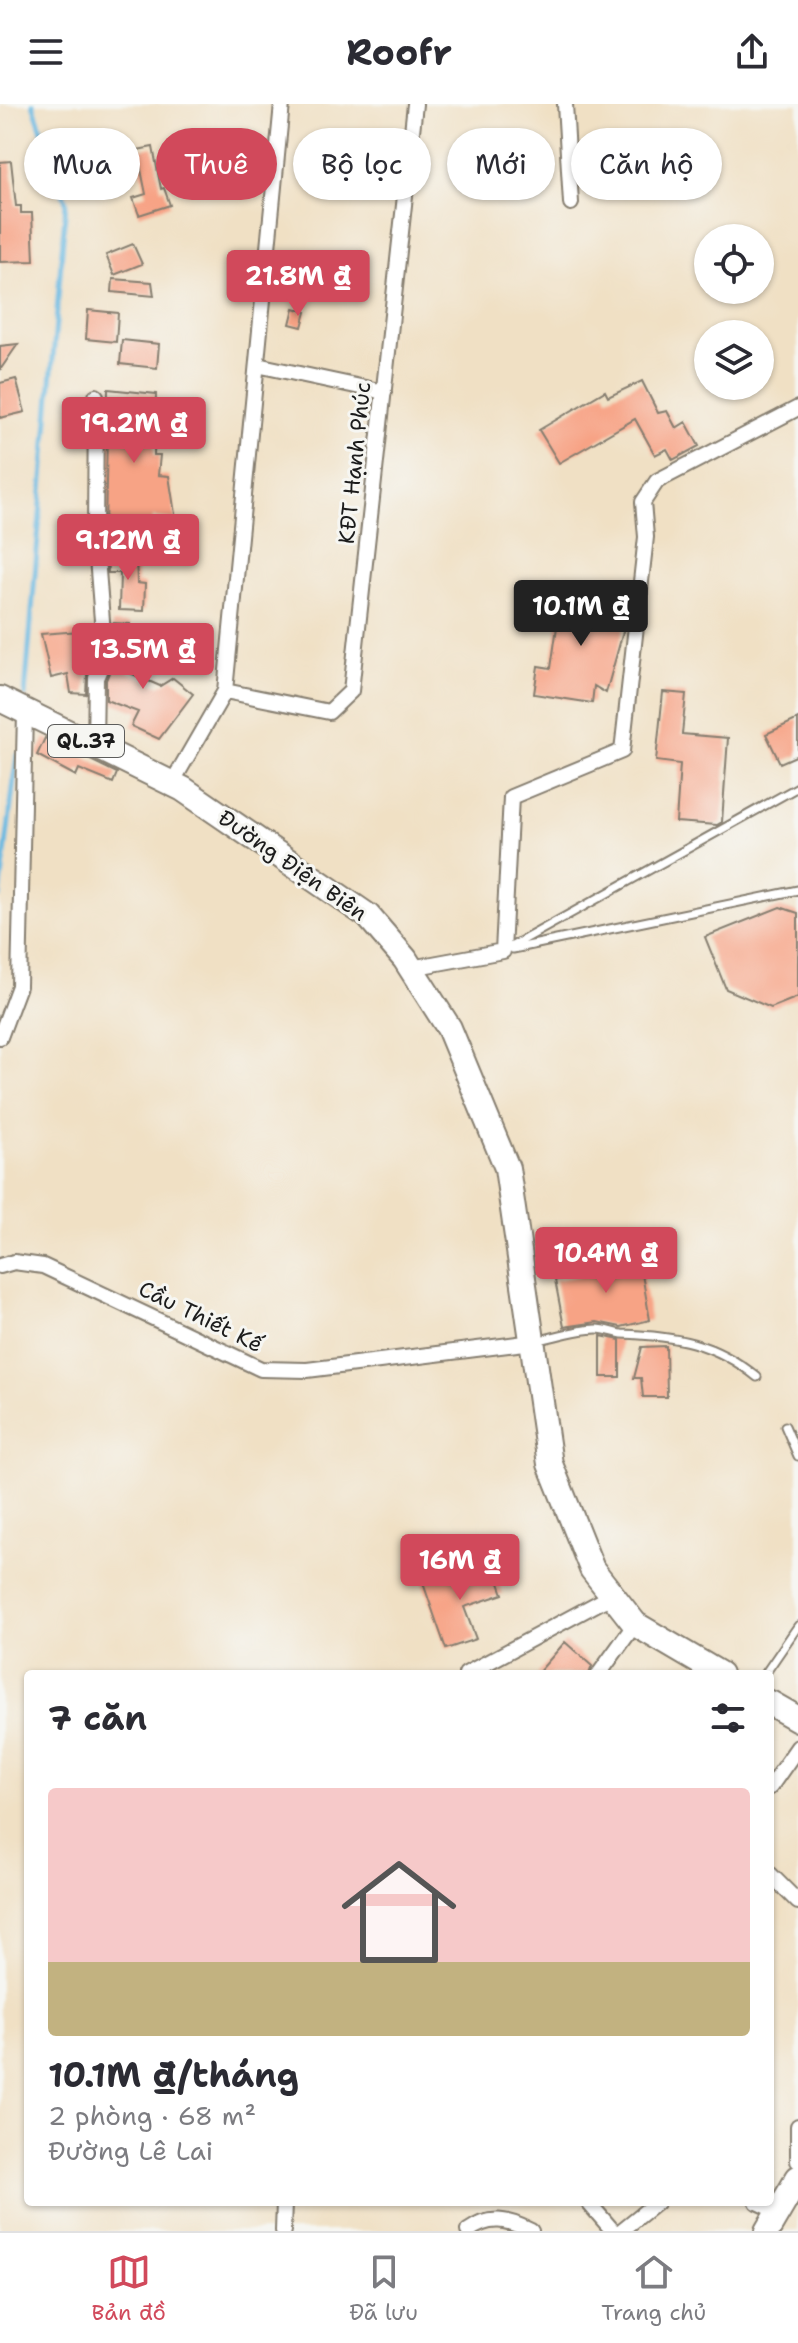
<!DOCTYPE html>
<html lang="vi">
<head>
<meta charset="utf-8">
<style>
	:root { --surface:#fff; --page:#f7f7f7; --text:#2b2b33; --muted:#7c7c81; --line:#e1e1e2; --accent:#d1495b }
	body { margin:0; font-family:"Shantell Sans",sans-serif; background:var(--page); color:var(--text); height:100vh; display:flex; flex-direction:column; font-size:30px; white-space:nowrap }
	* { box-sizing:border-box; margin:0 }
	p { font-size:26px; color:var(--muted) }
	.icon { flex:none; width:44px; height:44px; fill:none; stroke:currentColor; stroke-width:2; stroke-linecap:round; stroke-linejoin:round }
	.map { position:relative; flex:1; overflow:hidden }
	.panel { position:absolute; left:24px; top:1566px; width:750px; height:536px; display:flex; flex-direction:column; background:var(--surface); border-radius:8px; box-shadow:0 2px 6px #0004 }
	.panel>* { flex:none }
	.guide { position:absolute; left:24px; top:24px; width:750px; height:72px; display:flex; gap:16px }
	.buttons { position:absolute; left:694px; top:120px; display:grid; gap:16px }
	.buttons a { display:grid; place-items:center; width:80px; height:80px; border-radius:50%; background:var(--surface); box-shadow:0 2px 6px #0004; font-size:40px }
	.price { position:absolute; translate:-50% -68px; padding:0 18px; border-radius:8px; background:var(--accent); color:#fff; font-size:26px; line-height:52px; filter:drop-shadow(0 2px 4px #0008) }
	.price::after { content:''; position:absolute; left:50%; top:48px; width:24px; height:18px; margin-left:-12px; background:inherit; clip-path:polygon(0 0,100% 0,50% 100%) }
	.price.current { background:#222; color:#fff }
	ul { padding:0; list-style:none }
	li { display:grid; align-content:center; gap:16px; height:424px; padding:0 24px }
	li span { display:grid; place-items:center; height:248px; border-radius:8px; color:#555 }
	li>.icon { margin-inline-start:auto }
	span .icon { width:144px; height:144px; fill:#fffc; stroke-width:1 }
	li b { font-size:34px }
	h2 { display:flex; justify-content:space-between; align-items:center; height:96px; padding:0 24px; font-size:34px }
	.tag { padding:0 28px; border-radius:36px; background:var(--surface); box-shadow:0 2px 6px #0004; font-size:28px; line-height:72px }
	.tag.current { background:var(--accent); color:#fff }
	header { display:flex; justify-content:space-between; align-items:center; height:104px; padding:0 24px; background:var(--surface); font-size:36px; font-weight:700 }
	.dock { display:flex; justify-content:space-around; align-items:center; height:112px; border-top:2px solid var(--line); background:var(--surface); font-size:22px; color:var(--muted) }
	.dock a { display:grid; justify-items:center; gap:4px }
	.dock .current { color:var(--accent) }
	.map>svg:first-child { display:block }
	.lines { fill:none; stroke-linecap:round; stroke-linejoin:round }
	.stream { stroke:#66b8e1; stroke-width:5 }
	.building { fill:#f7a385 }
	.service-casing { stroke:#867e70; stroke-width:11 }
	.minor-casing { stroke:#867e70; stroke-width:18 }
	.primary-casing { stroke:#867e70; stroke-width:28 }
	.service { stroke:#fff; stroke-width:7 }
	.minor { stroke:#fff; stroke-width:14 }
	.primary { stroke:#fff; stroke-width:24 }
	.labels { text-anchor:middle; stroke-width:6; stroke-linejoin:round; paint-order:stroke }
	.shield { fill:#f6f6f2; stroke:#5d5d5c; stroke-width:2 }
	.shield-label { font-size:20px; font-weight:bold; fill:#1c1c1c }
	.street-label { font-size:22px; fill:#1c1c1c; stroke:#f6f6f2 }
</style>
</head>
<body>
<header><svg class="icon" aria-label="menu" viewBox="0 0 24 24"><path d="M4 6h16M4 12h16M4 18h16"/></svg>Roofr<svg class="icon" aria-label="share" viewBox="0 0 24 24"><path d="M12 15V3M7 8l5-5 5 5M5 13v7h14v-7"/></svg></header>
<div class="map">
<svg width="798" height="2127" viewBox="0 0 798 2127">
	<rect width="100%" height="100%" fill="#f6f6f2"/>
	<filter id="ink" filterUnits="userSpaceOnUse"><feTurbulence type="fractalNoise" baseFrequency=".0125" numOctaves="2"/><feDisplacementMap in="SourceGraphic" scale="16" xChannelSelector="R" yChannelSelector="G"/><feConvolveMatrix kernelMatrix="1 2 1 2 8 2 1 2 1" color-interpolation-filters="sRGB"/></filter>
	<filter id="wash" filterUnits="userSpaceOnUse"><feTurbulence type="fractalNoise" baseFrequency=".006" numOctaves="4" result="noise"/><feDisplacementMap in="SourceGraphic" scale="32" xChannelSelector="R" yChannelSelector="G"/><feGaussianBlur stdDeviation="1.8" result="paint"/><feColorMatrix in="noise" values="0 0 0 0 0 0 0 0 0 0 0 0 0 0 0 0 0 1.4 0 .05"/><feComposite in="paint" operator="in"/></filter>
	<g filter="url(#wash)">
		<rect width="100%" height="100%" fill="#f0e0c4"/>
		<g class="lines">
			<path class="stream" d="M25,591l41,-493 -33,-98
				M0,792l17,-141"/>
		</g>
		<g id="blocks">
			<path class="building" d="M153,43l8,42 3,-1 6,17 -31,10 -6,-17 13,-4 -9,-44z
				M11,57l5,45h5v7h11l2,48 -34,1v-100z
				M133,140l9,20 -28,11 -8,-20z
				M113,175l39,3 2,14 -42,-4z
				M294,204l12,4 -4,15 -12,-3z
				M88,206l30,3 -2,29 -30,-3z
				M122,236l37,4 -2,24 -37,-4z
				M18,240l-18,26v-24z
				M16,275l9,33 -25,6v-35z
				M642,277l16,32 9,-2 9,17 10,-6 13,24 -26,14 -6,-11 -12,6 -20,-36 -76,44 -20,-33 66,-39 3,6z
				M108,285l48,5 -2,61h6l-2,20 11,1 7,44 -23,-3 -1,15 -47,-3z
				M107,451h29l1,28 8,1 -1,27 -25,-1 1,-37h-12z
				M555,487l64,13 -3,10 11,3 -21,76 -12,-7 -2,17 -58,-9 4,-28 13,2 7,-48 -8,-1z
				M112,519l18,1 -2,48 32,14 13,-8 20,16 -34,45 -28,-13 7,-14 -32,-12v-20l9,-22z
				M93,526l2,26 -8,18 -1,20 -15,-1 -3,-19 -17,4 -10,-44z
				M663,588l23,2 -4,40 46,4 -6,84 -5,3 -41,-3 4,-58 -24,-3z
				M798,615v36l-18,8 -14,-29z
				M45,634l72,35 -4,10 -34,-14 -3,7 -39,-21z
				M780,803l18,6v84l-27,11 -45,-19 -21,-52z
				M638,1147l12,69 -29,7 -24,-5 -33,5 -9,-47 54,-9 -3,-15z
				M601,1232l19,4v37h-19z
				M666,1242l1,51h-24l-2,-19h-7l8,-31z
				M493,1462l10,28 -39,13 12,32 -30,10 -23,-66 30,-10 1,6z
				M565,1538l27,24 -3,8h-52z"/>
		</g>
	</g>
	<g filter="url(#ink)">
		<use href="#blocks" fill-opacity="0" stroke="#867e70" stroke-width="2"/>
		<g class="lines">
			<defs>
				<path id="service" d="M513,845l285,-59
					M505,846l293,-163
					M535,1237c20,-4 43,-12 62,-12 9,0 17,4 25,5 53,2 92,8 135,43
					M785,1322l13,30
					M765,1570l33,-48"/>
				<path id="minor" d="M565,0l6,99
					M257,261l127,27
					M225,587l104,21 22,-21 64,-587
					M95,642l1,-68 9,-20 -10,-125 1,-137
					M172,679l53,-92 57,-587
					M411,864l92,-17 8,-154 111,-46 24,-214 -3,-35 14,-21 141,-73
					M0,933l19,-51 6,-274
					M0,1162l14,-4 29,4 218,103 46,1 226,-28
					M466,1570l147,-79
					M599,1570l36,-50
					M770,1683l28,-40
					M770,1770l28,28
					M798,2022v35
					M588,2098l25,29
					M757,2098l21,10
					M283,2127l1,-29
					M468,2127c22,-16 39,-12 63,0
					M621,2127l36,-29"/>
				<path id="primary" d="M0,595l183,90 185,127 37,43 44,69 58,140 43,296 42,105 43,55 85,50
					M770,1599l28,16
					M767,2127l31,-53"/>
			</defs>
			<use href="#service" class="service-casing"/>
			<use href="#minor" class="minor-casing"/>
			<use href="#primary" class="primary-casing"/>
			<use href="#service" class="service"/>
			<use href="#minor" class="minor"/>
			<use href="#primary" class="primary"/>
		</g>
	</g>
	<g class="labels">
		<rect class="shield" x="48" y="621" width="76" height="32" rx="6"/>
		<g class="shield-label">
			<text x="86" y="644">QL.37</text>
		</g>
		<g class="street-label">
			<text transform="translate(354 359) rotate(-84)" y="8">KĐT Hạnh Phúc</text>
			<text transform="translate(293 761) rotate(35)" y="8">Đường Điện Biên</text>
			<text transform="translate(201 1212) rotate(26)" y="8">Cầu Thiết Kế</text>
		</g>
	</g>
</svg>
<div class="buttons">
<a><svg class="icon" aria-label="locate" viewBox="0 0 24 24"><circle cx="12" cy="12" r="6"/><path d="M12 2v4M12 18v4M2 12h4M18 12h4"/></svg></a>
<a><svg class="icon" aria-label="layers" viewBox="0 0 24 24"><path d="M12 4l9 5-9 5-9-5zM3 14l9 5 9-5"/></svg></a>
</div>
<b class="price" style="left:298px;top:214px">21.8M ₫</b>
<b class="price" style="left:134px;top:361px">19.2M ₫</b>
<b class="price" style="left:128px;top:478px">9.12M ₫</b>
<b class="price current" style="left:581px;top:544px">10.1M ₫</b>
<b class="price" style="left:143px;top:587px">13.5M ₫</b>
<b class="price" style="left:606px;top:1191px">10.4M ₫</b>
<b class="price" style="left:460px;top:1498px">16M ₫</b>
<div class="guide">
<a class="tag">Mua</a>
<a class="tag current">Thuê</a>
<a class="tag">Bộ lọc</a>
<a class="tag">Mới</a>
<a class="tag">Căn hộ</a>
</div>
<section class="panel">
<h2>7 căn<svg class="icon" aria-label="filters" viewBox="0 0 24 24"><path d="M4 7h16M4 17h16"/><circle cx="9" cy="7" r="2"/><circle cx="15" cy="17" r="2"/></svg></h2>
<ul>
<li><span style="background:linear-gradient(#f6c9c9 70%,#c2b280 0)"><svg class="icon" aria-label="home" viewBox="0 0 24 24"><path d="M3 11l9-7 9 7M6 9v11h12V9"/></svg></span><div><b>10.1M ₫/tháng</b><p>2 phòng · 68 m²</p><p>Đường Lê Lai</p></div></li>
</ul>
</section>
</div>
<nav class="dock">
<a class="current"><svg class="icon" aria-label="map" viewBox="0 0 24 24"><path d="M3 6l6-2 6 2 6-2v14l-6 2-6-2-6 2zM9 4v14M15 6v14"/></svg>Bản đồ</a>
<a><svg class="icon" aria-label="saved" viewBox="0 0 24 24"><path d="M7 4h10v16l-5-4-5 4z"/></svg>Đã lưu</a>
<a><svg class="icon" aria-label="home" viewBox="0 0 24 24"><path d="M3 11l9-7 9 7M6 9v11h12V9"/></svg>Trang chủ</a>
</nav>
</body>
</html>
